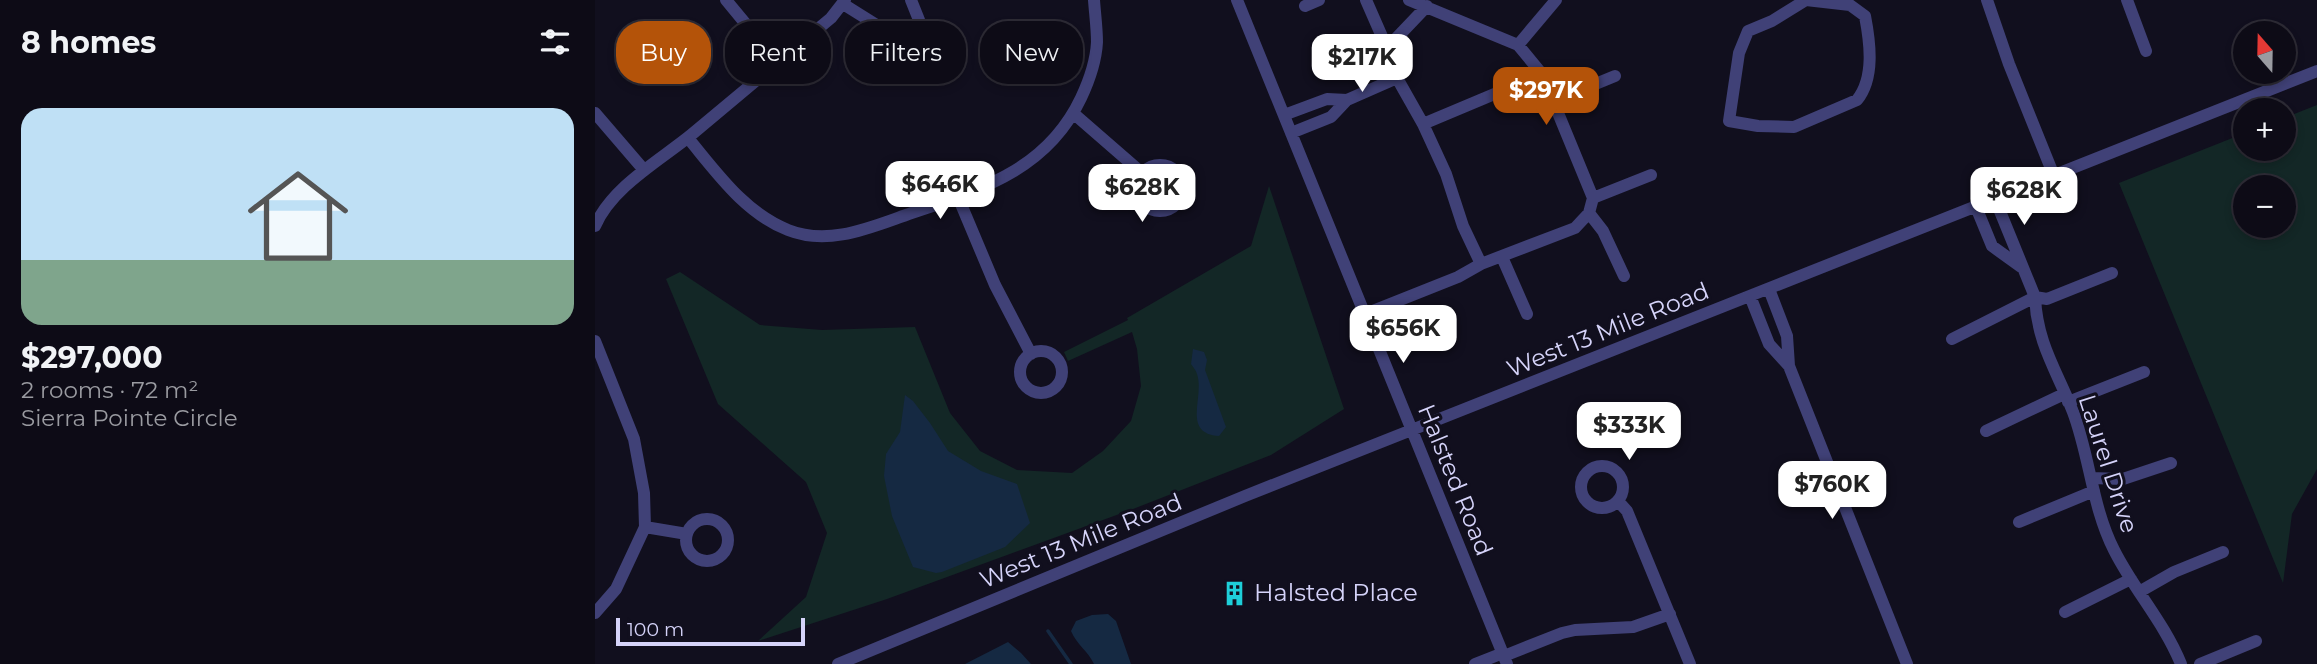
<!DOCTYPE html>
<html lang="en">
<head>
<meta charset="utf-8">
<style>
	:root { --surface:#0d0b16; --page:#16141f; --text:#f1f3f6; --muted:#9a9ba1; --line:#2d2b35; --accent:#b45309 }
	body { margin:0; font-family:Montserrat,sans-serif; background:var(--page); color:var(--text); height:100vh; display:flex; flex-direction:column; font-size:26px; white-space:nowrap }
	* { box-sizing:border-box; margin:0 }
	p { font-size:23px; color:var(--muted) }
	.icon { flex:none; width:38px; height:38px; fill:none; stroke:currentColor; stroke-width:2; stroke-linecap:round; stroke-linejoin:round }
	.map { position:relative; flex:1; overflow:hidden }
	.sheet { display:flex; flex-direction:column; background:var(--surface); width:595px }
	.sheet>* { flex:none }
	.guide { position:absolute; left:21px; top:21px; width:665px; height:63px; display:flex; gap:14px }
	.needle { width:46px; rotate:340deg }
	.fabs { position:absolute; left:1638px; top:21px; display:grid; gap:14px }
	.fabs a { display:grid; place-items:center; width:63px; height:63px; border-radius:50%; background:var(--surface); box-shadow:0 4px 10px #0003,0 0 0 2px var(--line); font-size:35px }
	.scale { position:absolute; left:21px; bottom:18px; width:189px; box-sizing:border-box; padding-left:7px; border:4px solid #d5d3f9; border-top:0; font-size:19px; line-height:24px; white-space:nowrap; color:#d5d3f9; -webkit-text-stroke:5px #110f1e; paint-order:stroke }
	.price { position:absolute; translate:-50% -60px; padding:0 16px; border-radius:14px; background:#fff; color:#222; font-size:23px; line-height:46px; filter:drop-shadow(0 2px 4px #0008) }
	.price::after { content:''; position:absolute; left:50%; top:42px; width:21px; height:16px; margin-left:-10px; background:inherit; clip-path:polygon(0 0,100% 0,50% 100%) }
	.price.on { background:var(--accent); color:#fff }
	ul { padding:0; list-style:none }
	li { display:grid; align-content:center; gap:14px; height:371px; padding:0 21px }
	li+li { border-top:2px solid var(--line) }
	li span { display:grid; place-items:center; height:217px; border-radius:21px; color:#555 }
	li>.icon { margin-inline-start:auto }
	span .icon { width:126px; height:126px; fill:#fffc; stroke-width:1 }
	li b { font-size:30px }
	h2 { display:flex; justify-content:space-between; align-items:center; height:84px; padding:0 21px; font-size:30px }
	.pill { padding:0 24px; border-radius:28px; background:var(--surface); box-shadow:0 4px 10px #0003,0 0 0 2px var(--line); font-size:24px; line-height:63px }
	.pill.on { background:var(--accent); color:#fff }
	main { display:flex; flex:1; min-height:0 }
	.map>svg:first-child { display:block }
	.green { fill:#132726; fill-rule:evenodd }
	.water { fill:#152942 }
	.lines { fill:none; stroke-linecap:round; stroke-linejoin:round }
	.stream { stroke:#152942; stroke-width:3.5 }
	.minor { stroke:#404177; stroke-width:12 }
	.labels { text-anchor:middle; stroke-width:6; stroke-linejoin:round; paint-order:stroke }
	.street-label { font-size:24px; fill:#d5d3f9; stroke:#110f1e }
	.poi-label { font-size:24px; fill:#d5d3f9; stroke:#110f1e; text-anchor:start }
</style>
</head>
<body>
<main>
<section class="sheet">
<h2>8 homes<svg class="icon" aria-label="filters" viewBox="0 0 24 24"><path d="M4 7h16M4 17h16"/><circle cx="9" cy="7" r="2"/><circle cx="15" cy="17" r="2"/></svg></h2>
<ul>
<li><span style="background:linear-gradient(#bfe0f5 70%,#7fa58c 0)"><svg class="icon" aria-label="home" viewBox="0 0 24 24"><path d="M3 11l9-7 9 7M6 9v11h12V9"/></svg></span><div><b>$297,000</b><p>2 rooms · 72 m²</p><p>Sierra Pointe Circle</p></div></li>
</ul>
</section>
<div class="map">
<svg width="1722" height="664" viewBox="0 0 1722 664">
	<rect width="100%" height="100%" fill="#110f1e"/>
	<path class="green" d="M1722,105v364l-25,45 -9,69 -164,-400 126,-50v16h39v-31zM1689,187v39h-39v-39z
		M674,186l75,223 -73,46 -138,54 -246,90 -129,42 48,-44 21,-64 -21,-51 -88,-78 -52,-125 14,-7 80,53 62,5 93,-3 35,86 30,38 37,19 55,3 31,-22 28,-30 10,-35 -4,-37 -5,-17 -64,29 -4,-9 64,-32 -1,-2 124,-72z"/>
	<path class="water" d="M598,349l11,3 3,8 -2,10 21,57 -7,9c-38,-3 -14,-39 -22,-62 -1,-4 -4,-7 -6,-10z
		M310,395l8,6 17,22 18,28 33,20 36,13 13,39 -25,24 -63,25 -6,1 -23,-6 -21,-51 -8,-40 2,-22 14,-22z
		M513,614l8,7 15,43h-37c-6,-13 -17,-19 -23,-33l5,-10 16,-6z
		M413,642l13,11 10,11h-66z"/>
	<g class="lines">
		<path class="stream" d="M453,631l23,33"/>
		<path class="minor" d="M131,0l52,63
			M642,0l270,664
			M771,0l21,48 10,30 26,46 23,50 17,52 18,38
			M1211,0l44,5 15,11c5,26 10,62 -8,84l-63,27 -36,-1 -29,-5 10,-68 9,-22 24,-10z
			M1392,0l22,64 45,112
			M1532,0l19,51
			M248,4l48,30 17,-1 11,-13 -8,-20
			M710,6l14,-6
			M923,45l38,-45
			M792,48l40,-42
			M752,100l50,-22
			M959,101l61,-25
			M0,113l49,57
			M478,113l69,60
			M689,115l43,-16 20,1 -16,17 -40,16
			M828,124l119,-50
			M93,138c29,35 57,75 100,92 40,16 81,-2 118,-15 72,-25 140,-43 175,-117 8,-17 15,-37 16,-56 0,-13 -2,-28 -3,-42
			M542 188a23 23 0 1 1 46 0a23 23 0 1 1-46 0Z
			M363,197l37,88 36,69
			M998,198l58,-23
			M1400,199l40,98c2,47 22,74 38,115 17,45 19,95 41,138 20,40 50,72 67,114
			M1381,207l16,39 29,21
			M994,213l14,18 21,45
			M0,226c17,-39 64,-65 96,-91 47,-39 93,-78 140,-117l14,-18
			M907,257l25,57
			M1174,289l18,47 2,30 118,298
			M1155,296l19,48 20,22
			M770,314l93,-37 23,-13 94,-36 14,-15 4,-15 -51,-124 -24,-29 -109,-45
			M1357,339l83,-42 12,2 65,-26
			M0,341l39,98 10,54 1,34 -29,62 -21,24
			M425 372a21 21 0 1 1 42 0a21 21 0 1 1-42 0Z
			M1473,402l76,-30
			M1391,431l78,-37
			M986 487a21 21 0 1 1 42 0a21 21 0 1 1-42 0Z
			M1496,478l32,1 48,-16
			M1023,501l9,10 63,153
			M91 540a21 21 0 1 1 42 0a21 21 0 1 1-42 0Z
			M1424,522l75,-31
			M50,527l42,7
			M1544,592l35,-20 49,-20
			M1470,612l66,-33
			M909,656l58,-23 13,-3 58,-3 37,-13
			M243,664l407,-168 1072,-425
			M880,664l28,-11
			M1605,664l56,-23"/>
	</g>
	<defs>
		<symbol id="building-bare" viewBox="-9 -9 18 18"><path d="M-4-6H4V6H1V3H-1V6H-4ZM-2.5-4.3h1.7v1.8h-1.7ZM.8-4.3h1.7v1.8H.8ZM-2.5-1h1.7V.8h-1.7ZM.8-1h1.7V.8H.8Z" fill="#1ecfd9" stroke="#110f1e" stroke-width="2.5" paint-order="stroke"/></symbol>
	</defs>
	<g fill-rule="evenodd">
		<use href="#building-bare" x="622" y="576" width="35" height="35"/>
	</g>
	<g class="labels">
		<g class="street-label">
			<text transform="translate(1013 330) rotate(-22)" y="8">West 13 Mile Road</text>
			<text transform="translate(1513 464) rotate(72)" y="8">Laurel Drive</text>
			<text transform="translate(860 480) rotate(68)" y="8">Halsted Road</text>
			<text transform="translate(486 541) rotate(-22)" y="8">West 13 Mile Road</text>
		</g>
		<g class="poi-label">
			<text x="659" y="601">Halsted Place</text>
		</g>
	</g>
</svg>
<div class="fabs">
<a><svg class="needle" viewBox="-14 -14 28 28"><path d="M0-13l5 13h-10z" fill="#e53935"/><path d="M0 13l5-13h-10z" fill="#9a9ba1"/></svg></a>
<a>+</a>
<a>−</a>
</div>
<div class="scale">100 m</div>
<b class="price" style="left:767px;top:94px">$217K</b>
<b class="price on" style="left:951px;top:127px">$297K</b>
<b class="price" style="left:345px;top:221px">$646K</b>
<b class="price" style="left:547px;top:224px">$628K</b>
<b class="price" style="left:1429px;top:227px">$628K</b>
<b class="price" style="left:808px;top:365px">$656K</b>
<b class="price" style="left:1034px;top:462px">$333K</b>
<b class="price" style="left:1237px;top:521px">$760K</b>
<div class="guide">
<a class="pill on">Buy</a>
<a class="pill">Rent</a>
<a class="pill">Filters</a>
<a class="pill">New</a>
</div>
</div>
</main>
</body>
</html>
